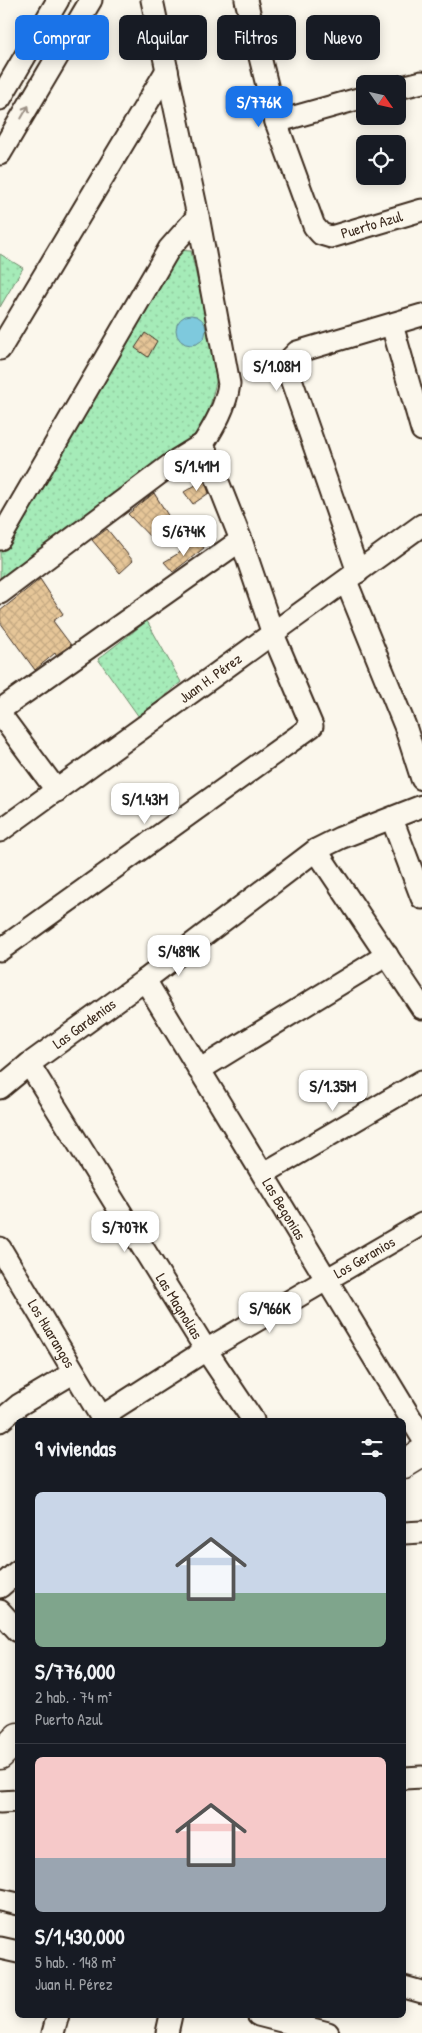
<!DOCTYPE html>
<html lang="es">
<head>
<meta charset="utf-8">
<style>
	:root { --surface:#171b24; --page:#242831; --text:#f1f3f6; --muted:#9ea1a6; --line:#363941; --accent:#1a73e8 }
	body { margin:0; font-family:"Patrick Hand",sans-serif; background:var(--page); color:var(--text); height:100vh; display:flex; flex-direction:column; font-size:19px; white-space:nowrap }
	* { box-sizing:border-box; margin:0 }
	p { font-size:16px; color:var(--muted) }
	.icon { flex:none; width:28px; height:28px; fill:none; stroke:currentColor; stroke-width:2; stroke-linecap:round; stroke-linejoin:round }
	.map { position:relative; flex:1; overflow:hidden }
	.details { position:absolute; left:15px; top:1418px; width:391px; height:600px; display:flex; flex-direction:column; background:var(--surface); border-radius:8px; box-shadow:0 2px 12px #0003 }
	.details>* { flex:none }
	.hud { position:absolute; left:15px; top:15px; width:392px; height:45px; display:flex; gap:10px }
	.needle { width:32px; rotate:124deg }
	.fabs { position:absolute; left:356px; top:75px; display:grid; gap:10px }
	.fabs a { display:grid; place-items:center; width:50px; height:50px; border-radius:8px; background:var(--surface); box-shadow:0 2px 12px #0003; font-size:25px }
	.price { position:absolute; translate:-50% -42px; padding:0 11px; border-radius:10px; background:#fff; color:#222; font-size:16px; line-height:32px; filter:drop-shadow(0 1px 2px #0008) }
	.price::after { content:''; position:absolute; left:50%; top:30px; width:15px; height:11px; margin-left:-8px; background:inherit; clip-path:polygon(0 0,100% 0,50% 100%) }
	.price.on { background:var(--accent); color:#fff }
	ul { padding:0; list-style:none }
	li { display:grid; align-content:center; gap:10px; height:265px; padding:0 20px }
	li+li { border-top:1px solid var(--line) }
	li span { display:grid; place-items:center; height:155px; border-radius:8px; color:#555 }
	li>.icon { margin-inline-start:auto }
	span .icon { width:90px; height:90px; fill:#fffc; stroke-width:1 }
	li b { font-size:21px }
	h2 { display:flex; justify-content:space-between; align-items:center; height:60px; padding:0 20px; font-size:21px }
	.pill { padding:0 18px; border-radius:8px; background:var(--surface); box-shadow:0 2px 12px #0003; font-size:18px; line-height:45px }
	.pill.on { background:var(--accent); color:#fff }
	.map>svg:first-child { display:block }
	.green { fill:url(#green-dots); stroke:#708a6b }
	.water { fill:#7ec9dd; stroke:#638991 }
	.building { fill:url(#building-cross-hatch); stroke:#3b2a1e }
	.lines { fill:none; stroke-linecap:round; stroke-linejoin:round }
	.minor-casing { stroke:#3b2a1e; stroke-width:25 }
	.major-casing { stroke:#3b2a1e; stroke-width:31 }
	.minor { stroke:#fbf7ec; stroke-width:21 }
	.major { stroke:#fbf7ec; stroke-width:28 }
	.oneway { stroke:#9b9085 }
	.labels { text-anchor:middle; stroke-width:5; stroke-linejoin:round; paint-order:stroke }
	.street-label { font-size:15px; fill:#3b2a1e; stroke:#fbf7ec }
</style>
</head>
<body>
<div class="map">
<svg width="422" height="2033" viewBox="0 0 422 2033">
	<defs>
		<pattern id="green-dots" width="8" height="8" patternUnits="userSpaceOnUse" patternTransform="scale(1.25)"><rect width="8" height="8" fill="#a5ebb8"/><path d="M2 2h.1M6 6h.1" fill="none" stroke="#8fca9e" stroke-width="1.8" stroke-linecap="round"/></pattern>
		<pattern id="building-cross-hatch" width="8" height="8" patternUnits="userSpaceOnUse" patternTransform="scale(1.25)"><rect width="8" height="8" fill="#e6c698"/><path d="M0 0l8 8M0 8l8-8" fill="none" stroke="#c6aa83"/></pattern>
	</defs>
	<rect width="100%" height="100%" fill="#fbf7ec"/>
	<filter id="ink" filterUnits="userSpaceOnUse"><feTurbulence type="fractalNoise" baseFrequency=".02" numOctaves="2"/><feDisplacementMap in="SourceGraphic" scale="10" xChannelSelector="R" yChannelSelector="G"/><feConvolveMatrix kernelMatrix="1 2 1 2 8 2 1 2 1" color-interpolation-filters="sRGB"/></filter>
	<g filter="url(#ink)">
		<path class="green" d="M176,250l15,1 27,123 -14,56 -204,150v-32z
			M0,254l23,14 -23,39z
			M147,621l34,61 -42,35 -41,-58z"/>
		<path class="water" d="M176 330a15 15 0 1 1 30 0a15 15 0 1 1-30 0Z"/>
		<path class="building" d="M145,333l12,8 -9,16 -13,-9z
			M204,480l5,13 -16,11 -9,-12z
			M154,493l20,32 -18,18 -28,-29z
			M107,529l26,32 -13,12 -28,-33z
			M199,541l5,7 -31,24 -9,-10z
			M40,579l23,35 -10,7 18,24 -15,10 -1,-2 -20,17 -35,-48v-11z"/>
		<g class="lines">
			<defs>
				<g id="minor">
					<path id="s1" d="M246,0l30,122 38,104 7,8 10,3 91,-27"/>
					<path d="M398,88l24,-6"/>
					<path d="M0,99l58,-99"/>
					<path d="M276,122l89,-25"/>
					<path d="M0,154l91,-154"/>
					<path d="M392,325l30,105"/>
					<path d="M0,349l167,-279"/>
					<path d="M0,539l169,-290 29,-33"/>
					<path d="M358,572l-68,-196 1,-18 6,-6 125,-37"/>
					<path d="M346,581l59,145 17,53"/>
					<path d="M0,593l177,-133 26,-16"/>
					<path d="M0,710l241,-170"/>
					<path d="M0,714l57,77"/>
					<path d="M392,819l30,79"/>
					<path id="s2" d="M0,831l422,-306"/>
					<path d="M316,850l106,158"/>
					<path d="M0,950l312,-224 -39,-92 -32,-94 -38,-96c12,-19 23,-38 26,-60l-31,-168 -46,-216"/>
					<path id="s3" d="M145,980l277,457"/>
					<path id="s4" d="M29,1064l177,286 47,70"/>
					<path d="M199,1070l188,-115"/>
					<path id="s5" d="M0,1088l29,-24 116,-84 171,-130 24,-12 82,-32"/>
					<path d="M263,1174l159,-93"/>
					<path id="s6" d="M0,1248l103,172"/>
					<path id="s7" d="M101,1417l105,-67 216,-126"/>
					<path d="M0,1421l19,-16 54,-32"/>
					<path d="M404,1533l18,-1"/>
					<path d="M0,1587l18,-16"/>
					<path d="M0,1611l18,20"/>
					<path d="M404,1778l18,-1"/>
					<path d="M0,1802l18,-1"/>
					<path d="M0,1900l18,4"/>
					<path d="M0,1948l18,4"/>
					<path d="M404,1987l18,5"/>
					<path d="M258,2015l70,18"/>
					<path d="M53,2033l5,-18"/>
					<path d="M167,2033l4,-18"/>
				</g>
				<path id="major" d="M404,1464l18,-11
					M0,1755l18,-18"/>
			</defs>
			<use href="#minor" class="minor-casing"/>
			<use href="#major" class="major-casing"/>
			<use href="#minor" class="minor"/>
			<use href="#major" class="major"/>
		</g>
		<defs><path id="oneway-shaft" d="M-6 0H5M1.5-3L5.5 0L1.5 3" fill="none" stroke-width="1.6" stroke-linecap="round" stroke-linejoin="round" transform="scale(1.25)"/></defs>
		<use class="oneway" href="#oneway-shaft" transform="translate(25 112) rotate(-60)"/>
	</g>
	<g class="labels">
		<g class="street-label">
			<text dy="5" stroke="none"><textPath href="#s1" startOffset="300">Puerto Azul</textPath></text>
			<text dy="5" stroke="none"><textPath href="#s2" startOffset="260">Juan H. Pérez</textPath></text>
			<text dy="5" stroke="none"><textPath href="#s5" startOffset="106">Las Gardenias</textPath></text>
			<text dy="5" stroke="none"><textPath href="#s3" startOffset="268">Las Begonias</textPath></text>
			<text dy="5" stroke="none"><textPath href="#s7" startOffset="308">Los Geranios</textPath></text>
			<text dy="5" stroke="none"><textPath href="#s4" startOffset="285">Las Magnolias</textPath></text>
			<text dy="5" stroke="none"><textPath href="#s6" startOffset="100">Los Huarangos</textPath></text>
		</g>
	</g>
</svg>
<div class="fabs">
<a><svg class="needle" viewBox="-14 -14 28 28"><path d="M0-13l5 13h-10z" fill="#e53935"/><path d="M0 13l5-13h-10z" fill="#9ea1a6"/></svg></a>
<a><svg class="icon" aria-label="locate" viewBox="0 0 24 24"><circle cx="12" cy="12" r="6"/><path d="M12 2v4M12 18v4M2 12h4M18 12h4"/></svg></a>
</div>
<b class="price on" style="left:259px;top:128px">S/776K</b>
<b class="price" style="left:277px;top:392px">S/1.08M</b>
<b class="price" style="left:197px;top:492px">S/1.41M</b>
<b class="price" style="left:184px;top:557px">S/674K</b>
<b class="price" style="left:145px;top:825px">S/1.43M</b>
<b class="price" style="left:179px;top:977px">S/489K</b>
<b class="price" style="left:333px;top:1112px">S/1.35M</b>
<b class="price" style="left:125px;top:1253px">S/707K</b>
<b class="price" style="left:270px;top:1334px">S/966K</b>
<div class="hud">
<a class="pill on">Comprar</a>
<a class="pill">Alquilar</a>
<a class="pill">Filtros</a>
<a class="pill">Nuevo</a>
</div>
<section class="details">
<h2>9 viviendas<svg class="icon" aria-label="filters" viewBox="0 0 24 24"><path d="M4 7h16M4 17h16"/><circle cx="9" cy="7" r="2"/><circle cx="15" cy="17" r="2"/></svg></h2>
<ul>
<li><span style="background:linear-gradient(#c9d6e8 65%,#7fa58c 0)"><svg class="icon" aria-label="home" viewBox="0 0 24 24"><path d="M3 11l9-7 9 7M6 9v11h12V9"/></svg></span><div><b>S/776,000</b><p>2 hab. · 74 m²</p><p>Puerto Azul</p></div></li>
<li><span style="background:linear-gradient(#f6c9c9 65%,#9aa5b1 0)"><svg class="icon" aria-label="home" viewBox="0 0 24 24"><path d="M3 11l9-7 9 7M6 9v11h12V9"/></svg></span><div><b>S/1,430,000</b><p>5 hab. · 148 m²</p><p>Juan H. Pérez</p></div></li>
</ul>
</section>
</div>
</body>
</html>
